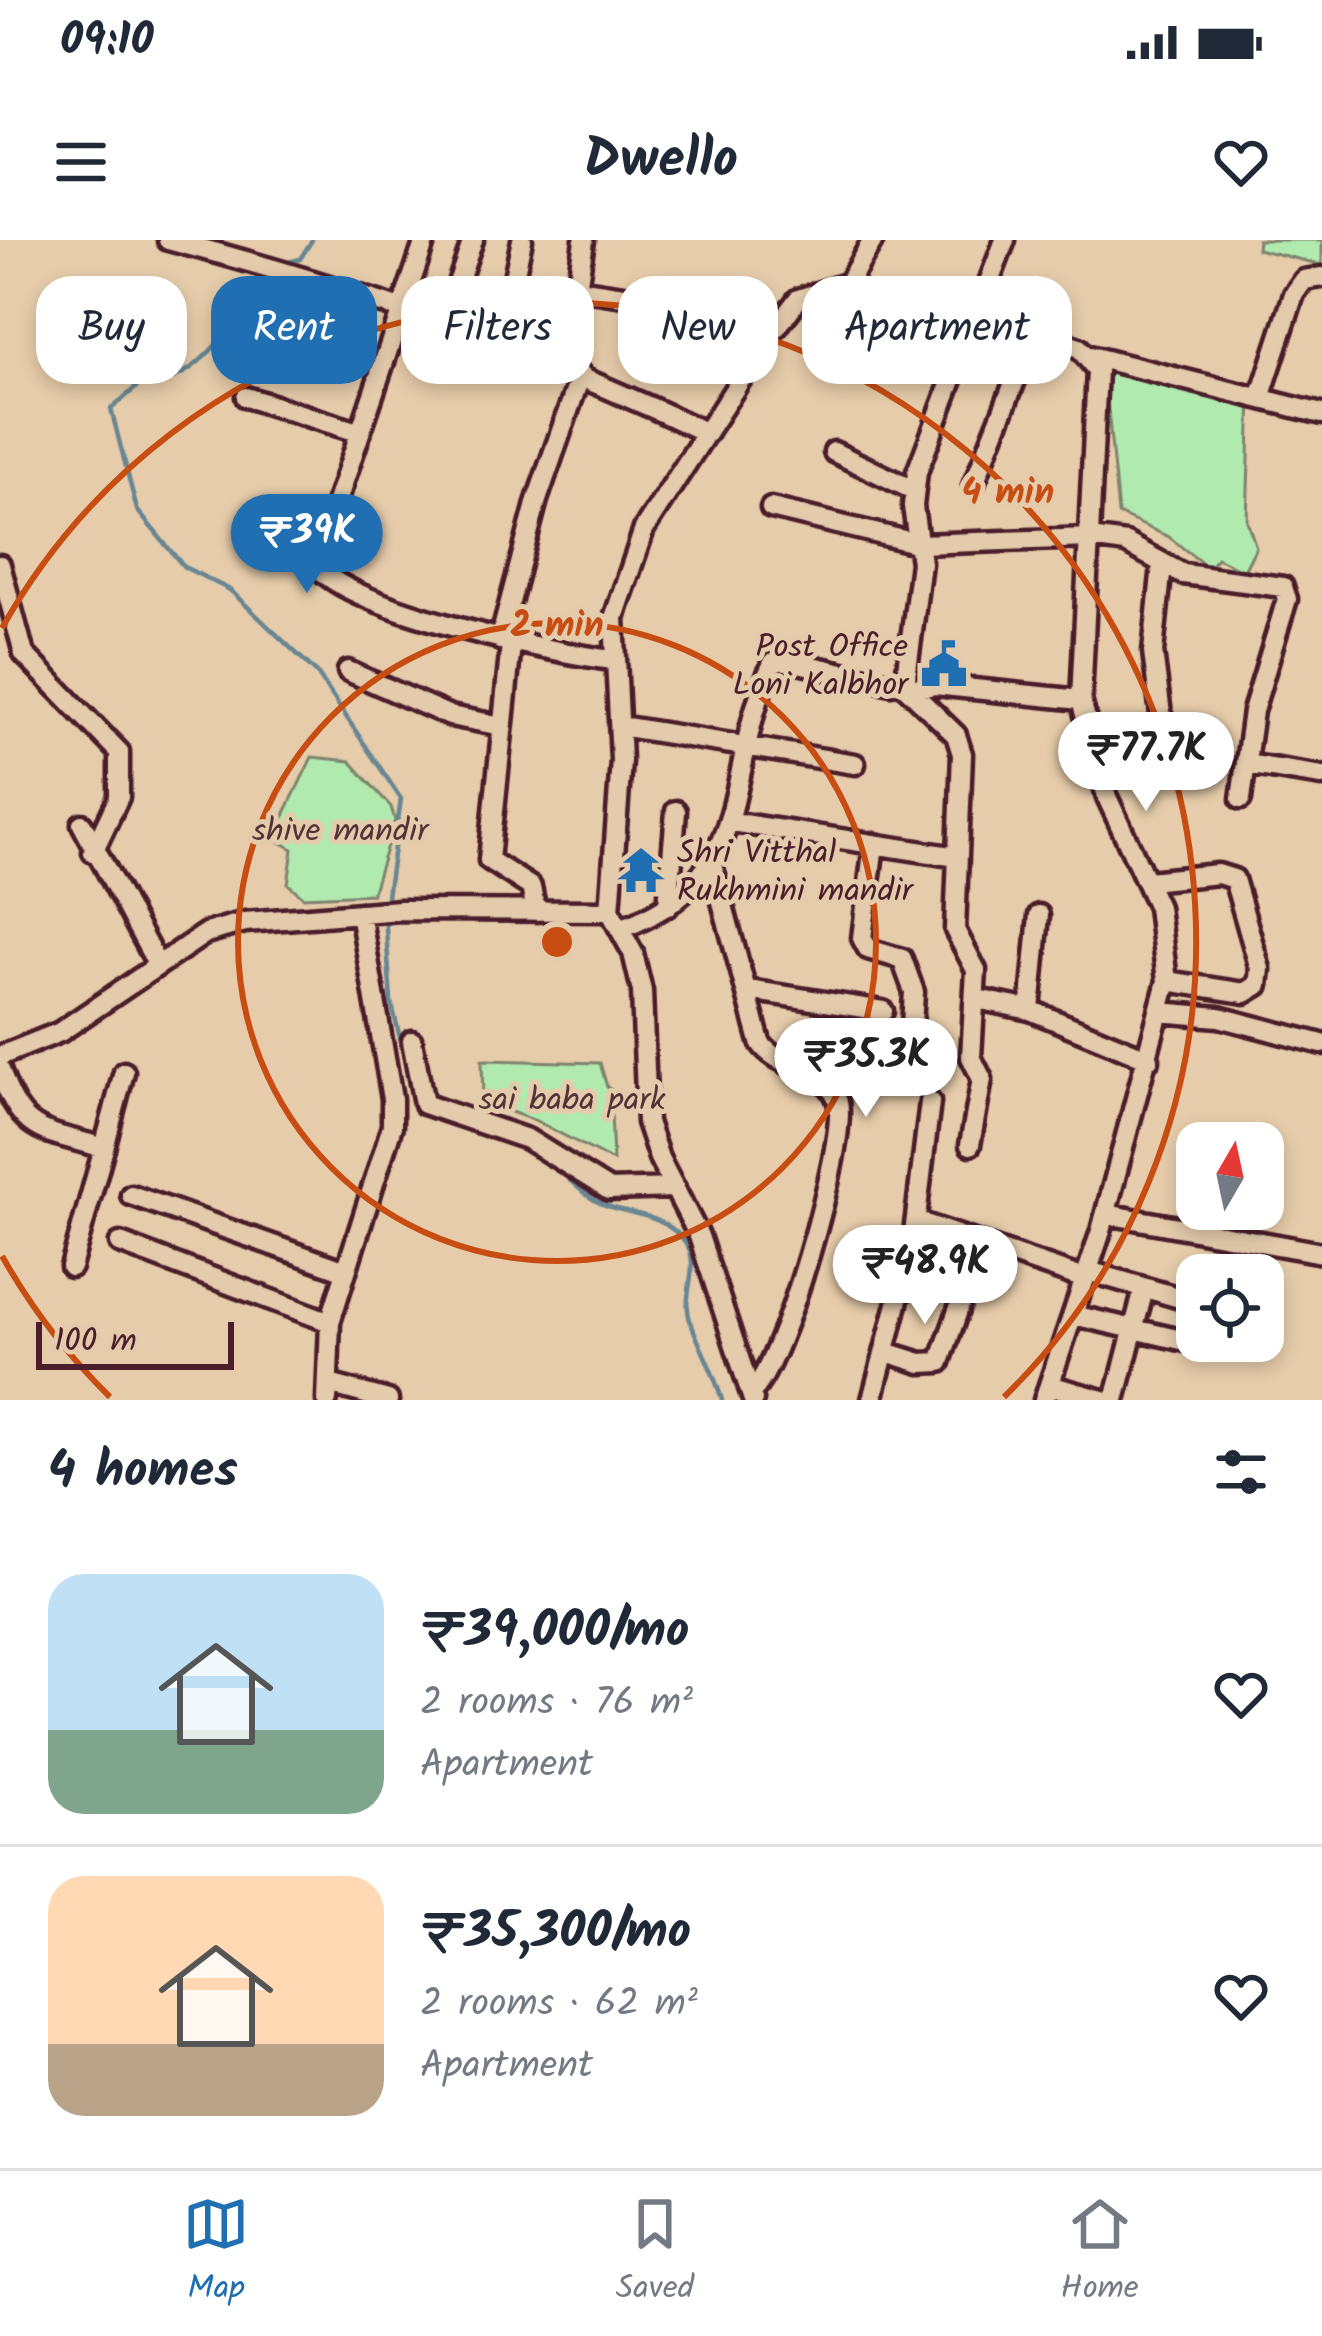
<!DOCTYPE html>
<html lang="en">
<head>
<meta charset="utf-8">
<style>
	:root { --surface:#fff; --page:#f6f6f7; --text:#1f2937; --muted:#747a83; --line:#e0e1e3; --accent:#1f6fb2 }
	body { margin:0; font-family:Kalam,sans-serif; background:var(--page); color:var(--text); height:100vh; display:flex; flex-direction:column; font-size:45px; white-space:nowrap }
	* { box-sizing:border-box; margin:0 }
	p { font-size:39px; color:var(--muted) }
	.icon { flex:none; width:66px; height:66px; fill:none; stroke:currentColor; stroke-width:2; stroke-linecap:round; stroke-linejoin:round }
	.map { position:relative; height:1160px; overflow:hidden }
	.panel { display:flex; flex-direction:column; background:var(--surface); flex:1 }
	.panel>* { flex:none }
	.guide { position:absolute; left:36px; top:36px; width:1251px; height:108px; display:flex; gap:24px }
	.needle { width:78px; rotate:9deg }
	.controls { position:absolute; left:1176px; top:882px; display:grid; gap:24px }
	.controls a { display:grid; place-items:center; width:108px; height:108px; border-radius:24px; background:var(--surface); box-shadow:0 6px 18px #0003; font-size:60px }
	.scale { position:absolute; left:36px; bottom:30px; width:198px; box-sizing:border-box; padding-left:12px; border:6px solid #4a1f2b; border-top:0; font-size:33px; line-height:42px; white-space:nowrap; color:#4a1f2b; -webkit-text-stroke:9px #e4cbac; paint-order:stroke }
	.price { position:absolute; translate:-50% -102px; padding:0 27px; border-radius:42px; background:#fff; color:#222; font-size:39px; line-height:78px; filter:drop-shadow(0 3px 6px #0008) }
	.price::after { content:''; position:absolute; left:50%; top:72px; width:36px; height:27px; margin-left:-18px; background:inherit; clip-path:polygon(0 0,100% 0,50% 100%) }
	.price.on { background:var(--accent); color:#fff }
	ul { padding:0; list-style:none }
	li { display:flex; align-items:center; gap:36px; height:300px; padding:0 48px }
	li+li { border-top:3px solid var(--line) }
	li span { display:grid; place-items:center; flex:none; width:336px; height:240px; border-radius:36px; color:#555 }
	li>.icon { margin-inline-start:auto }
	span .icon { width:144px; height:144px; fill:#fffc; stroke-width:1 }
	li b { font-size:51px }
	h2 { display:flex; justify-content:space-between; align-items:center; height:144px; padding:0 48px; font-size:51px }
	.pill { padding:0 42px; border-radius:36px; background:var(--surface); box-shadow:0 6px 18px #0003; font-size:42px; line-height:108px }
	.pill.on { background:var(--accent); color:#fff }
	.status { display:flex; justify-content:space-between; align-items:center; height:84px; padding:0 60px; background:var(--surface); direction:ltr }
	.status svg { height:33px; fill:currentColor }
	header { display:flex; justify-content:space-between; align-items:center; height:156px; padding:0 48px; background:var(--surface); font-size:54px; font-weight:800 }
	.menu { display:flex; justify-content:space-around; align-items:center; height:168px; border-top:3px solid var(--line); background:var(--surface); font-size:33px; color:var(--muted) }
	.menu a { display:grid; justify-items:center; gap:6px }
	.menu .on { color:var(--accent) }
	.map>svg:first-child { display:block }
	.green { fill:#b1eaae; stroke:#7e846c; stroke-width:3 }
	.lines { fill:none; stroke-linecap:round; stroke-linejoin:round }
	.stream { stroke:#688693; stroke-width:4.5 }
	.minor-casing { stroke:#4a1f2b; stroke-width:27 }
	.minor { stroke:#e4cbac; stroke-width:18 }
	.ring { fill:none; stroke:#c84d12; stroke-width:6 }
	.labels { text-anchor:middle; stroke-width:10; stroke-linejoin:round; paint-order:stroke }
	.poi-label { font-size:33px; fill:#4a1f2b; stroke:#e4cbac; text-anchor:end }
	.park-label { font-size:33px; fill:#543338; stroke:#e4cbac }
	.centre { fill:#c84d12; stroke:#e4cbac; stroke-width:6 }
	.ring-label { font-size:36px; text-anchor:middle; font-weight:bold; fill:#c84d12; stroke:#e4cbac; stroke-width:10; stroke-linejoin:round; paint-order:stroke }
</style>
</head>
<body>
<div class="status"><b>09:10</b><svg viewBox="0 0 49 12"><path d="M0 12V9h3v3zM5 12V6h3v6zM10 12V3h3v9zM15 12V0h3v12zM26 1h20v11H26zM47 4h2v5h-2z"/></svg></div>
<header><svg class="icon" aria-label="menu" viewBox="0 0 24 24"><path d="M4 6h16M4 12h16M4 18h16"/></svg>Dwello<svg class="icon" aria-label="heart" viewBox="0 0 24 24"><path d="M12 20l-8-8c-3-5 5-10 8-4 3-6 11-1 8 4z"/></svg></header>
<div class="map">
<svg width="1322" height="1160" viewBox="0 0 1322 1160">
	<rect width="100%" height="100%" fill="#e6ccaa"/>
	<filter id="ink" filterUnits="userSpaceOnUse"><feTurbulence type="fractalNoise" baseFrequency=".00833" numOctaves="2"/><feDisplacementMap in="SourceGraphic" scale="24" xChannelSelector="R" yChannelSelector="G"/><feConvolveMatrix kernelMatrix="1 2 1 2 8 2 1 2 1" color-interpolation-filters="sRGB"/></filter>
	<g filter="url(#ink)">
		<path class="green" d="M1258,0h64v25l-65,-16z
			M1104,128l147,26 -4,127 9,26 -12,24 -27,-13 -9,10 -39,-31 -51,-23z
			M312,517l38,4 41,46 4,13 -23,74 -69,3 -15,-13 5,-35 -13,-7 5,-29z
			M482,820l118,3 7,24 12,8 -8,16 2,50 -77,-40 -53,-19z"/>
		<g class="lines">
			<path class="stream" d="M280,24l20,-5 12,-19
				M274,33l-34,26 -1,20c-30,33 -52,66 -99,65l-29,25 26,101 47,57 46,23 87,83 84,126 -15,104
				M385,675l6,86 21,86
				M429,875l23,8
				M554,926c15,13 32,32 51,39 21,8 41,8 61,20 49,30 11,61 25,98 10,27 23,49 31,77"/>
			<defs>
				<path id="minor" d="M168,0c187,48 365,111 539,193
					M425,0l-109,324c28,45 241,90 297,96
					M577,49l80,12
					M839,49l126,54
					M978,72l101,36 18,22 -16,330 26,97 51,110 9,74 -66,250 -57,169
					M444,83l29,-83
					M500,103l22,-103
					M1090,116l232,58
					M566,127l18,-127
					M1261,155l33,-101 10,-14 18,-3
					M246,157l112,35
					M834,212l79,38
					M973,246l61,-153
					M771,268l149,36 170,-6 36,5 57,31 100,13 4,12 -34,112 -12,88
					M0,325l24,89 95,98v45l-26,55
					M1162,325l-9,87 10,78
					M500,400l37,-140 44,-126
					M511,404l-22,216 42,27 5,24
					M348,431l102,45 52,10
					M901,442l55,53 6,19 -7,176 21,40 -5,87 11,22 -12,66
					M909,449l26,-4 146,15
					M620,486l235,38
					M1246,524l76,12
					M731,582l226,35
					M82,584l74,138
					M874,604l-12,94 6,11 34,10 12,33 -2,34
					M711,621l49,181c18,29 69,25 78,60 10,38 -57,269 -87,290
					M1148,641l70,-7 16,5 26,90 -2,16 -13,8 -78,-12
					M668,666l8,-95
					M620,689c142,-52 101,-161 153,-266l12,-3 107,24 14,-7 15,-114 -8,-57 4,-34 88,-232
					M748,750l135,21
					M977,759l53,11 119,49
					M1030,770l9,-95
					M1159,772l60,5 103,27
					M412,801l12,63 103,35 82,51 66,-2
					M0,816l60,-24 146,-99 39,-11 155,-12 210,1
					M0,830c22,66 43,60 104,78l20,-76
					M131,955l212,75
					M1106,974l216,39
					M916,981l169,58
					M120,1003l210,79
					M71,1027l33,-119
					M1088,1031l109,32
					M1073,1075l130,30
					M886,1112l35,11 19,-1 22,-63
					M329,1144l59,16
					M1049,1145l54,15
					M327,1160l3,-78 62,-196v-27l-32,-186
					M753,1160l-54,-164 -40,-78 -12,-36 -5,-131 -9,-38 -23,-42 11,-151 -7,-142 30,-89 119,-184 35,-46 50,-16 25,-43
					M872,1160l41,-158 17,-140
					M1115,1160l29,-111"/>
			</defs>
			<use href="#minor" class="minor-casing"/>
			<use href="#minor" class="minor"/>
		</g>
	</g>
	<g class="ring">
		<circle cx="557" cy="702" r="319"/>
		<path d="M110 1157A638 638 0 0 1 2 1016M2 388A638 638 0 1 1 1004 1157"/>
	</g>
	<defs>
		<symbol id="civic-bare" viewBox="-9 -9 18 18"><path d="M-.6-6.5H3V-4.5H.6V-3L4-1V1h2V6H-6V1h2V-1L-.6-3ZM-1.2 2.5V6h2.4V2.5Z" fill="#1f6fb2" stroke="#e4cbac" stroke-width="2.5" paint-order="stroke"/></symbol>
		<symbol id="temple-bare" viewBox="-9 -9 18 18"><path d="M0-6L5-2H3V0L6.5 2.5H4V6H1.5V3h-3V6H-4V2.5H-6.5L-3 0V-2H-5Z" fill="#1f6fb2" stroke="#e4cbac" stroke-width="2.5" paint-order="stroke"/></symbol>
	</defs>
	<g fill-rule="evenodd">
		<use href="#civic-bare" x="911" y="391" width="66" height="66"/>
		<use href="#temple-bare" x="608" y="597" width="66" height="66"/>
	</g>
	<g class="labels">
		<g class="poi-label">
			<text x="908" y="417">Post Office<tspan x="908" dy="38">Loni Kalbhor</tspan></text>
			<text x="677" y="623" text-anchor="start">Shri Vitthal<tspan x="677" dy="38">Rukhmini mandir</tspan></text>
		</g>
		<g class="park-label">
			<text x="340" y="601">shive mandir</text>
			<text x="572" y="870">sai baba park</text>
		</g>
	</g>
	<circle cx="557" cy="702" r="18" class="centre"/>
	<g class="ring-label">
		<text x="1008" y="263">4 min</text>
		<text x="557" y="396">2 min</text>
	</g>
</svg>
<div class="controls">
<a><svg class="needle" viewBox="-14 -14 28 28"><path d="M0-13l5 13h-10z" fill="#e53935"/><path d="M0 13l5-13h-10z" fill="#747a83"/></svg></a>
<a><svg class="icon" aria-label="locate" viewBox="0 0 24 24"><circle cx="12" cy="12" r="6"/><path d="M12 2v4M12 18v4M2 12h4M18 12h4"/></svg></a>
</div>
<div class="scale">100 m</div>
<b class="price on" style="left:307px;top:356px">₹39K</b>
<b class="price" style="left:1146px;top:574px">₹77.7K</b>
<b class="price" style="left:866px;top:880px">₹35.3K</b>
<b class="price" style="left:925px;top:1087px">₹48.9K</b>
<div class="guide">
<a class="pill">Buy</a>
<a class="pill on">Rent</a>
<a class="pill">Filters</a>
<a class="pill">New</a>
<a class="pill">Apartment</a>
</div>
</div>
<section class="panel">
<h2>4 homes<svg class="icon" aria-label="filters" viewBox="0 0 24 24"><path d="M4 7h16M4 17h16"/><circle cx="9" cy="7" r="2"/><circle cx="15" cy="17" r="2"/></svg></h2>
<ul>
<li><span style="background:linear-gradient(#bfe0f5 65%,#7fa58c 0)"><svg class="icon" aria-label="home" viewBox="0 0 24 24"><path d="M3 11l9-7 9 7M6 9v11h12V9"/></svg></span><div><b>₹39,000/mo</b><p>2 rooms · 76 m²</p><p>Apartment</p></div><svg class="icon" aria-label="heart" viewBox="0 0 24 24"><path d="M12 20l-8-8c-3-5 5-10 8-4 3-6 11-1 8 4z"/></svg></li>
<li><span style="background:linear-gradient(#ffd9b3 70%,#b9a48a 0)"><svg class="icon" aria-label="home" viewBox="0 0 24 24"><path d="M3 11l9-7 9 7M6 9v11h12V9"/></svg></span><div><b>₹35,300/mo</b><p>2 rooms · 62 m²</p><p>Apartment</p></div><svg class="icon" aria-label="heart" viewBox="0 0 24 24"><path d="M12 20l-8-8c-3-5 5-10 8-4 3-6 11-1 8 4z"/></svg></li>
</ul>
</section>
<nav class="menu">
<a class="on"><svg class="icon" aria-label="map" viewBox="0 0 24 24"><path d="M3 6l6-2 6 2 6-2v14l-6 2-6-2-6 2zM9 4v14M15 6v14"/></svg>Map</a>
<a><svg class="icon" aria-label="saved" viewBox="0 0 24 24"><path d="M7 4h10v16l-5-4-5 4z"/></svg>Saved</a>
<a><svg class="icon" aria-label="home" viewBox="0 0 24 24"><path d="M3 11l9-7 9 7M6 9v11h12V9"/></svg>Home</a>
</nav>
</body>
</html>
